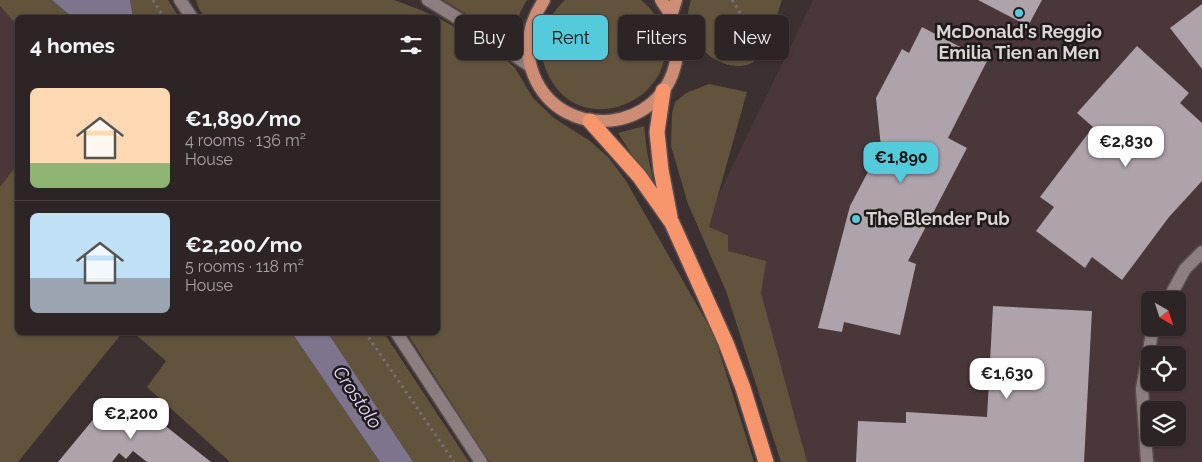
<!DOCTYPE html>
<html lang="en">
<head>
<meta charset="utf-8">
<style>
	:root { --surface:#2d2425; --page:#352c2d; --text:#f1f3f6; --muted:#a7a4a7; --line:#484142; --accent:#53cbdb }
	body { margin:0; font-family:Raleway,sans-serif; background:var(--page); color:var(--text); height:100vh; display:flex; flex-direction:column; font-size:19px; white-space:nowrap }
	* { box-sizing:border-box; margin:0 }
	p { font-size:16px; color:var(--muted) }
	.icon { flex:none; width:28px; height:28px; fill:none; stroke:currentColor; stroke-width:2; stroke-linecap:round; stroke-linejoin:round }
	.map { position:relative; flex:1; overflow:hidden }
	.drawer { position:absolute; left:15px; top:15px; width:425px; height:320px; display:flex; flex-direction:column; background:var(--surface); border-radius:8px; box-shadow:0 1px 4px #0004,0 0 0 1px var(--line) }
	.drawer>* { flex:none }
	.hud { position:absolute; left:455px; top:15px; width:475px; height:45px; display:flex; gap:10px }
	.needle { width:32px; rotate:141deg }
	.fabs { position:absolute; left:1141px; top:291px; display:grid; gap:10px }
	.fabs a { display:grid; place-items:center; width:45px; height:45px; border-radius:8px; background:var(--surface); box-shadow:0 1px 4px #0004,0 0 0 1px var(--line); font-size:25px }
	.price { position:absolute; translate:-50% -42px; padding:0 11px; border-radius:10px; background:#fff; color:#222; font-size:16px; line-height:32px; filter:drop-shadow(0 1px 2px #0008) }
	.price::after { content:''; position:absolute; left:50%; top:30px; width:15px; height:11px; margin-left:-8px; background:inherit; clip-path:polygon(0 0,100% 0,50% 100%) }
	.price.on { background:var(--accent); color:#111 }
	ul { padding:0; list-style:none }
	li { display:flex; align-items:center; gap:15px; height:125px; padding:0 15px }
	li+li { border-top:1px solid var(--line) }
	li span { display:grid; place-items:center; flex:none; width:140px; height:100px; border-radius:8px; color:#555 }
	li>.icon { margin-inline-start:auto }
	span .icon { width:60px; height:60px; fill:#fffc; stroke-width:1 }
	li b { font-size:21px }
	h2 { display:flex; justify-content:space-between; align-items:center; height:60px; padding:0 15px; font-size:21px }
	.pill { padding:0 18px; border-radius:8px; background:var(--surface); box-shadow:0 1px 4px #0004,0 0 0 1px var(--line); font-size:18px; line-height:45px }
	.pill.on { background:var(--accent); color:#111 }
	.map>svg:first-child { display:block }
	.built { fill:#4a3739; fill-rule:evenodd }
	.green { fill:#62533d }
	.water { fill:#7f748e }
	.building { fill:#afa3ab }
	.lines { fill:none; stroke-linecap:round; stroke-linejoin:round }
	.street-casing { stroke:#574d4e; stroke-width:15 }
	.secondary-casing { stroke:#574d4e; stroke-width:15 }
	.primary-casing { stroke:#574d4e; stroke-width:15 }
	.highway-casing { stroke:#574d4e; stroke-width:18 }
	.path { stroke:#7a6f70; stroke-width:3; stroke-dasharray:2.5 4; stroke-linecap:butt }
	.street { stroke:#8d7e7f; stroke-width:12 }
	.secondary { stroke:#8d7e7f; stroke-width:12 }
	.primary { stroke:#cd8c74; stroke-width:12 }
	.highway { stroke:#f7956c; stroke-width:15 }
	.poi-dot { fill:#53cbdb; stroke:#1f1a1a; stroke-width:2 }
	.labels { text-anchor:middle; stroke-width:5; stroke-linejoin:round; paint-order:stroke }
	.poi-label { font-size:18px; font-weight:bold; fill:#dcd4d5; stroke:#1f1a1a }
	.water-label { font-size:19px; font-style:italic; fill:#e7d5fd; stroke:#1f1a1a }
</style>
</head>
<body>
<div class="map">
<svg width="1202" height="462" viewBox="0 0 1202 462">
	<rect width="100%" height="100%" fill="#3c3031"/>
	<path class="built" d="M813,0h389v462h-404l-95,-235zM1150,300h28v28h-28zM1150,355h28v27h-28zM1150,410h28v28h-28z
		M0,6l18,19 -1,140 -17,22z"/>
	<path class="green" d="M0,0h52l20,17 -54,1 -1,7 -17,-19z
		M130,0h38l11,17h-46z
		M196,0h198l24,9 19,8h-232l-6,-8z
		M443,0h84c-9,14 -12,26 -14,42z
		M565,0h76c5,4 10,9 13,14 50,79 -83,143 -111,47 -6,-22 6,-47 22,-61z
		M691,0h91c-5,14 -14,47 -22,57 -23,23 -62,-2 -70,-27 -4,-10 -2,-20 1,-30z
		M438,18l54,29 23,21 18,30 21,20 36,23 19,17 17,23 88,154 40,127h-265l-82,-129 31,-1z
		M709,84l38,8 -38,135 19,8v16l38,10 -5,32 46,169h-26l-55,-171 -38,-87 -17,-58 1,-33 3,-11 11,-9z
		M644,126l3,25 7,34 -2,1 -34,-53z
		M17,165l1,167 104,1 -104,129h-18v-275z
		M134,333h158l88,129h-150l-83,-75 19,-26z
		M328,333h56l85,129h-56z"/>
	<path class="water" d="M52,0h78l3,17h-61z
		M292,333h36l85,129h-33z"/>
	<path class="building" d="M978,0h64l-14,26z
		M1202,4v65l-32,-41z
		M922,27l65,34 -39,77 19,10 -59,113 8,3 -16,71 -56,-13 -2,10 -24,-4 32,-122 31,-59 -5,-49 26,-49 7,4z
		M1137,46l52,47 -9,10 22,20v58l-33,36 -47,63 -30,-23 -7,11 -49,-37 18,-24 -14,-10 53,-70 -16,-14z
		M993,306l99,5 -8,151h-228l2,-41 48,2v-11l81,5z
		M134,401l77,61h-64l-14,-11 -7,8 -7,-6 -7,9h-54l43,-52 15,13z"/>
	<g class="lines">
		<defs>
			<path id="street" d="M180,0l12,18
				M1168,300l17,-31 17,-17
				M396,332l85,130
				M1147,462l-5,-73 11,-61"/>
			<path id="secondary" d="M428,0l57,35 45,31"/>
			<path id="primary" d="M544,0c-15,23 -21,49 -10,76 28,67 128,57 142,-15 2,-14 1,-31 -5,-45 -3,-6 -7,-11 -10,-16
				M671,16l5,-16"/>
			<path id="highway" d="M663,91l-6,41 4,38 9,47
				M590,121l49,55 33,47 54,120 17,45 23,74"/>
		</defs>
		<use href="#street" class="street-casing"/>
		<use href="#secondary" class="secondary-casing"/>
		<use href="#primary" class="primary-casing"/>
		<use href="#highway" class="highway-casing"/>
		<path class="path" d="M153,0l11,18
			M732,0c10,14 16,34 32,41 8,3 16,5 24,7
			M365,332l89,130"/>
		<use href="#street" class="street"/>
		<use href="#secondary" class="secondary"/>
		<use href="#primary" class="primary"/>
		<use href="#highway" class="highway"/>
	</g>
	<g class="poi-dot">
		<circle cx="1019" cy="13" r="5"/>
		<circle cx="856" cy="219" r="5"/>
	</g>
	<g class="labels">
		<g class="poi-label">
			<text x="1019" y="38">McDonald's Reggio<tspan x="1019" dy="21">Emilia Tien an Men</tspan></text>
			<text x="866" y="225" text-anchor="start">The Blender Pub</text>
		</g>
		<g class="water-label">
			<text transform="translate(358 397) rotate(56)" y="7">Crostolo</text>
		</g>
	</g>
</svg>
<div class="fabs">
<a><svg class="needle" viewBox="-14 -14 28 28"><path d="M0-13l5 13h-10z" fill="#e53935"/><path d="M0 13l5-13h-10z" fill="#a7a4a7"/></svg></a>
<a><svg class="icon" aria-label="locate" viewBox="0 0 24 24"><circle cx="12" cy="12" r="6"/><path d="M12 2v4M12 18v4M2 12h4M18 12h4"/></svg></a>
<a><svg class="icon" aria-label="layers" viewBox="0 0 24 24"><path d="M12 4l9 5-9 5-9-5zM3 14l9 5 9-5"/></svg></a>
</div>
<b class="price" style="left:1126px;top:168px">€2,830</b>
<b class="price on" style="left:901px;top:184px">€1,890</b>
<b class="price" style="left:1007px;top:400px">€1,630</b>
<b class="price" style="left:131px;top:440px">€2,200</b>
<div class="hud">
<a class="pill">Buy</a>
<a class="pill on">Rent</a>
<a class="pill">Filters</a>
<a class="pill">New</a>
</div>
<section class="drawer">
<h2>4 homes<svg class="icon" aria-label="filters" viewBox="0 0 24 24"><path d="M4 7h16M4 17h16"/><circle cx="9" cy="7" r="2"/><circle cx="15" cy="17" r="2"/></svg></h2>
<ul>
<li><span style="background:linear-gradient(#ffd9b3 75%,#8fb573 0)"><svg class="icon" aria-label="home" viewBox="0 0 24 24"><path d="M3 11l9-7 9 7M6 9v11h12V9"/></svg></span><div><b>€1,890/mo</b><p>4 rooms · 136 m²</p><p>House</p></div></li>
<li><span style="background:linear-gradient(#bfe0f5 65%,#9aa5b1 0)"><svg class="icon" aria-label="home" viewBox="0 0 24 24"><path d="M3 11l9-7 9 7M6 9v11h12V9"/></svg></span><div><b>€2,200/mo</b><p>5 rooms · 118 m²</p><p>House</p></div></li>
</ul>
</section>
</div>
</body>
</html>
